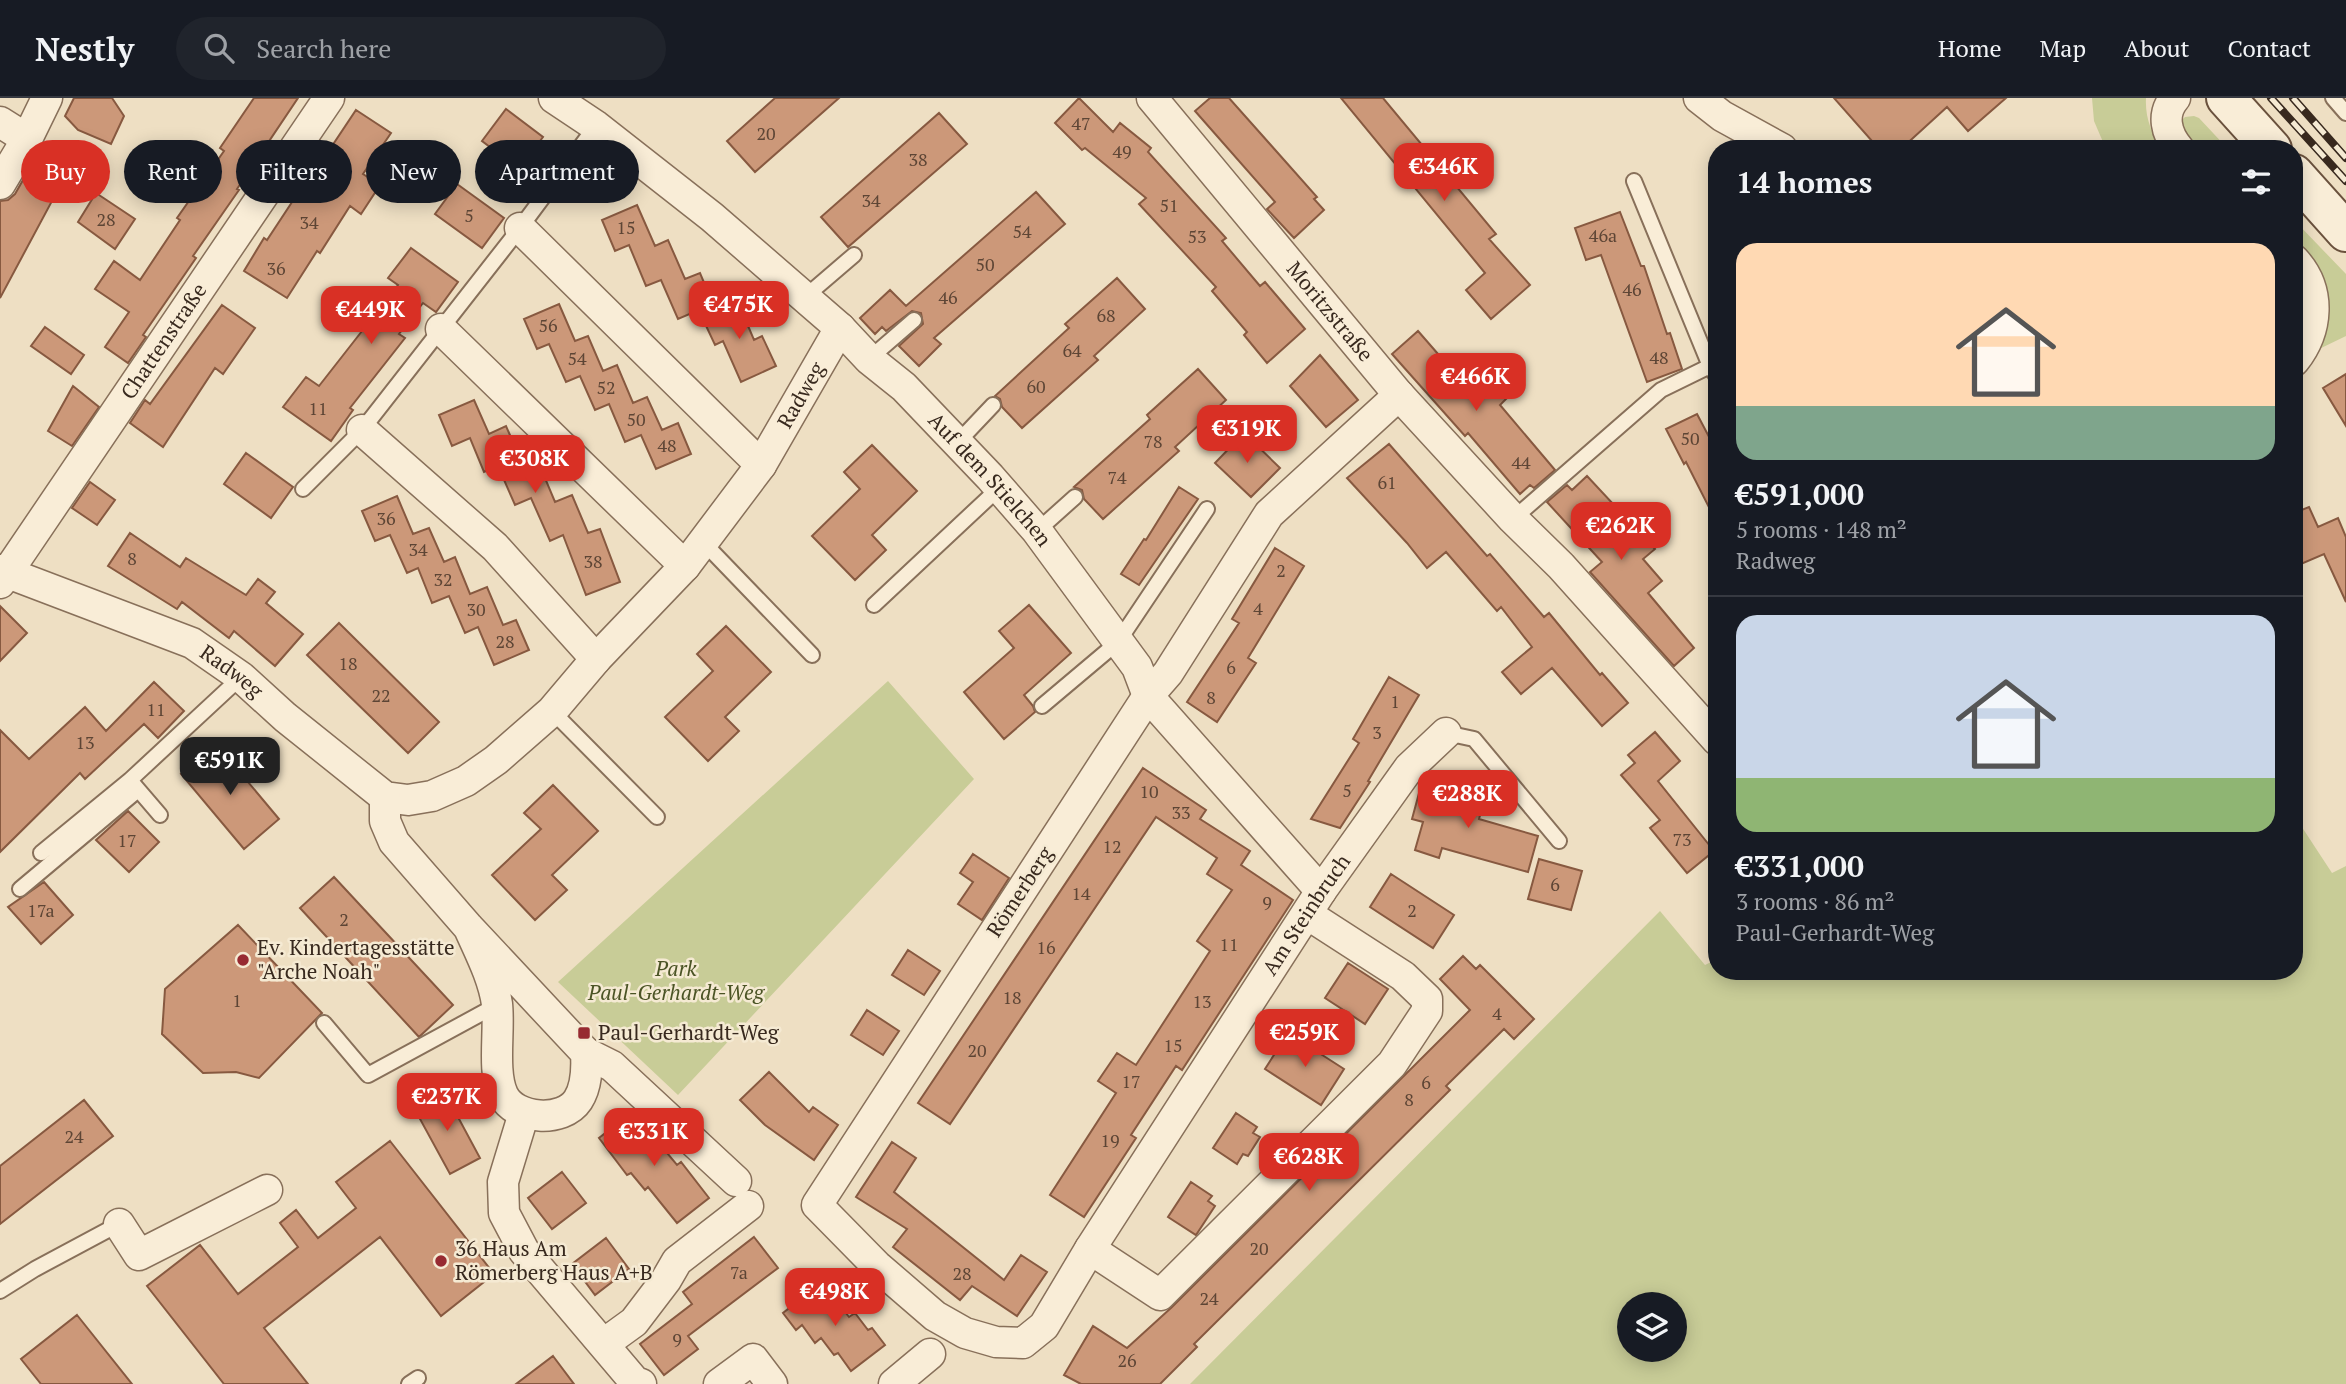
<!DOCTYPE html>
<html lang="en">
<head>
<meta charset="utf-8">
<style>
	:root { --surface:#171b24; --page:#20242c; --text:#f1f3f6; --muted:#9ea1a6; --line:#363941; --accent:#d93025 }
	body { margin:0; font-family:"PT Serif",serif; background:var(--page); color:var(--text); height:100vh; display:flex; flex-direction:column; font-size:26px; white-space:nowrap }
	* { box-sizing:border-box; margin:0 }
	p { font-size:23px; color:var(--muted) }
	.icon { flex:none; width:38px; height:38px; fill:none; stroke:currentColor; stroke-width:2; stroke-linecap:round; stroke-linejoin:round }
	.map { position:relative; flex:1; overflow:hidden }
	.sheet { position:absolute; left:1708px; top:42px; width:595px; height:840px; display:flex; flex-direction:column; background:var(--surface); border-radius:28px; box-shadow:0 4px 18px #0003 }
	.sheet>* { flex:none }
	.top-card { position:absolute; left:21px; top:42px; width:665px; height:63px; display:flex; gap:14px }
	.buttons { position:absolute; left:1617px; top:1194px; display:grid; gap:14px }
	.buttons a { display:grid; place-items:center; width:70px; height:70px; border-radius:50%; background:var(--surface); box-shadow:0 4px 18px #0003; font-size:35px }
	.price { position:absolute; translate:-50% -60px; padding:0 16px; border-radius:14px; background:var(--accent); color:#fff; font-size:23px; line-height:46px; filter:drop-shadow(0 2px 4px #0008) }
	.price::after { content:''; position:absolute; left:50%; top:42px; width:21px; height:16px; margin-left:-10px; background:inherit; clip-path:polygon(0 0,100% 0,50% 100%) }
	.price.current { background:#222; color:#fff }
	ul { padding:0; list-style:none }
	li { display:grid; align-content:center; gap:14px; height:371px; padding:0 28px }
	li+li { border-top:2px solid var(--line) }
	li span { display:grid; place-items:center; height:217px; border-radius:21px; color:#555 }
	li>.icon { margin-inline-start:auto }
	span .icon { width:126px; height:126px; fill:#fffc; stroke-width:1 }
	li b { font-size:30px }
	h2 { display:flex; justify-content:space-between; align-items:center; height:84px; padding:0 28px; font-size:30px }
	.chip { padding:0 24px; border-radius:32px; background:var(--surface); box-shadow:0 4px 18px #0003; font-size:24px; line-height:63px }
	.chip.current { background:var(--accent); color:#fff }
	header { display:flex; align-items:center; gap:42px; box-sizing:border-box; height:98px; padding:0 35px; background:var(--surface); border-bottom:2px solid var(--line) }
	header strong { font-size:33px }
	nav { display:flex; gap:38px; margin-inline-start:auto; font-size:24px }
	.search { width:490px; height:63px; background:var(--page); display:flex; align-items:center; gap:18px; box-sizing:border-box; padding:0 24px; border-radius:38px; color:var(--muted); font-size:26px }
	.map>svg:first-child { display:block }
	.green { fill:#c8cc97; fill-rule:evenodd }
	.building { fill:#cc9879; stroke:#875940; stroke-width:2 }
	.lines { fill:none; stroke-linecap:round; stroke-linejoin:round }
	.lane-casing { stroke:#88705a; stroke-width:18 }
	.street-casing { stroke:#88705a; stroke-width:33 }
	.secondary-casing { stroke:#6a513d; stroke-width:42 }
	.lane { stroke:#f9edd7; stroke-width:14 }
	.street { stroke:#f9edd7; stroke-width:30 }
	.secondary { stroke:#f9edd7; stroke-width:38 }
	.rail-casing { stroke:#38291e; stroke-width:8 }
	.rail { stroke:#f5ead3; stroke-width:5; stroke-dasharray:16; stroke-linecap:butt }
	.poi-dot { fill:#972a31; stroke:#f5ead3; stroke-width:2.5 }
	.labels { text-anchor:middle; stroke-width:5; stroke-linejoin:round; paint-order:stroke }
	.number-label { font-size:18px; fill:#5d4535 }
	.street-label { font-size:21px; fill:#38291e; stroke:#f5ead3 }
	.poi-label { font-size:21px; fill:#38291e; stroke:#f5ead3; text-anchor:start }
	.park-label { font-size:21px; font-style:italic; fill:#4b5425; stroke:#f5ead3 }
</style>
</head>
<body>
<header>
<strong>Nestly</strong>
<div class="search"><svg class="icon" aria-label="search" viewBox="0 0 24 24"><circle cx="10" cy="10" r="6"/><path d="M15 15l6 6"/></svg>Search here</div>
<nav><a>Home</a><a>Map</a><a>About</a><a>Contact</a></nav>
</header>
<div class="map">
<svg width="2346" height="1286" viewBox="0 0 2346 1286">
	<rect width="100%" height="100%" fill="#eedfc3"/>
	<path class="green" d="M2092,0h54c-1,19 5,37 18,51h-58l-12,-28z
		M2194,18l5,2 29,31h-28l-18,-19 -2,-8 5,-5z
		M2294,122l52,54v62l-31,15 -14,-99 -7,-7z
		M888,583l86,98 -296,316 -120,-113z
		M2294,717l38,58 14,-7v518h-1156l470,-473 45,54 12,-6v12h577zM1629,1206h46v45h-46z"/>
	<path class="building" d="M74,0h38l12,18 -13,28 -33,-14 -13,-14z
		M254,0h44l-61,91 2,1 -46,66 3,2 -53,77 3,2 -18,26 -23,-16 24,-35 -34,-23 19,-28 26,19 40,-60 -3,-2 47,-67 -4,-3z
		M775,0h64l-84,74 -28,-31z
		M1079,0l34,34 7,-9 31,25 -3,4 78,86 -4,3 38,45 5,-4 40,47 -38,34 -23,-28 3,-3 -35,-41 4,-4 -77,-83 7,-6 -61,-50 -3,2 -27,-27z
		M1210,0h19l88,99 -3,2 10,11 -30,28 -27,-29 8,-7 -80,-91z
		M1341,0h42l113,136 -7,5 41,46 -39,34 -25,-29 19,-17z
		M1834,0h172l-38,33 -21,-24 -46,42h-22z
		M506,11l37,28 -24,32 -37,-28z
		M356,12l35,23 -28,41 17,11 -19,29 -11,-8 -30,47 -3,-2 -30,47 -43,-27 20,-33 3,2 31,-47 2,1z
		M939,15l28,31 -119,103 -27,-30z
		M39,54l24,13 -18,32 7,4 -52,97v-97l8,-1 7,-6z
		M457,86l47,34 -22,30 -47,-34z
		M1036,94l29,32 -131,114 7,6 -22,22 -20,-20 24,-22 -2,-11 -9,-2 -26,20 -4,-4 -7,7 -15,-16 30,-28 16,16z
		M96,95l39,26 -20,30 -37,-27z
		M637,107l18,41 13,-6 17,39 15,-6 13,31 -35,15 -17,-39 -15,6 -17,-41 -14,6 -13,-31z
		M1620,114l21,54h3l23,68 3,-1 12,36 -35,13 -46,-127 -15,5 -11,-32z
		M411,150l47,34 -22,30 -13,-9 -24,31 6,4 -55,70 3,2 -22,31 -48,-34 23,-30 13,9 79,-101 -10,-7z
		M1117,180l28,31 -51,47 4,4 -76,68 -20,-21 -2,-8 -5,-3 74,-68 -4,-4z
		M737,202l17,40 8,-4 14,30 -35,16 -18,-41 -8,4 -14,-30z
		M559,206l16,37 13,-5 15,35 14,-6 16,38 14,-6 15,33 16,-7 13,31 -35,15 -15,-34 -16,7 -16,-38 -14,6 -15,-34 -14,6 -17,-38 -12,5 -13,-30z
		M222,207l33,23 -32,46 -8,-6 -52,79 -33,-24 15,-23 5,4z
		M45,229l39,28 -13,19 -40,-28z
		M1418,233l47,54 18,-16 25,28 -8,8 55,65 -21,18 -4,-3 -10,9 -52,-61 -3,3 -73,-82z
		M1320,257l38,45 -32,27 -36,-41z
		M1198,271l28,31 -51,47 4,4 -76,68 -19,-20 -2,-9 -8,-3 76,-68 -3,-4z
		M2346,276v52l-23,-38z
		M73,288l26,21 -27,39 -24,-15z
		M474,302l15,34 17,-8 17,39 14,-6 18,43 17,-7 16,38 12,-4 20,53 -34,13 -23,-60 -13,6 -19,-43 -16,7 -17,-39 -14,6 -14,-34 -18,8 -13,-31z
		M1697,316l20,38v71l-31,-61 -2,2 -18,-35z
		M1244,335l36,35 -29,29 -36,-34z
		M1389,346l98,112 3,-2 54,63 5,-4 51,62 2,-2 26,30 -26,23 -50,-58 -31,26 -19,-22 30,-25 -31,-40 -4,4 -51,-59 -19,16 -20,-25 -60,-65z
		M872,347l45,46 -45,44 14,15 -31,30 -43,-44 48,-47 -16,-17z
		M246,355l47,34 -22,31 -47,-34z
		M1587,378l68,73 -12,10 19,22 -14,12 46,55 -20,18 -84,-94 12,-10 -55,-60 20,-17 5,5z
		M90,384l25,18 -18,25 -25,-17z
		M1179,389l19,12 -59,86 -18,-11 23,-35 2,1z
		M397,398l16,38 16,-6 15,34 11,-5 15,37 17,-7 16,38 13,-5 13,30 -35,15 -16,-38 -13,6 -16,-37 -17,7 -14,-35 -11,5 -17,-38 -15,6 -13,-30z
		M2309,409l9,20 20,-9 8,19v65l-22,-48 -23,10 -7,-16v-35z
		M130,435l50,34 6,-9 60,37 12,-16 17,13 -9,11 37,31 -28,32 -41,-35 -5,7 -47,-36 -5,7 -69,-43z
		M1275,450l29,18 -56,92 8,5 -39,59 -30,-20 52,-79 -7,-4z
		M1029,507l42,48 -47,42 9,11 2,6 -31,27 -40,-47 50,-44 -15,-17z
		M0,508l27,27 -27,28z
		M339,525l100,99 -31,31 -101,-98z
		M726,528l45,46 -46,45 14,14 -31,30 -43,-44 48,-46 -16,-17z
		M1389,579l30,18 -51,86 2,1 -30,46 -29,-9 48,-76 -6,-4z
		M154,584l30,29 -26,27 -14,-14 -59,55 -5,-6 -80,79v-122l29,29 56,-52 21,24z
		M1655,634l25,29 -22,20 56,70 -27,22 -37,-45 10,-8 -39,-45 14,-12 -7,-8z
		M217,647l62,74 -35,30 -63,-75z
		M1143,670l63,42 -6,9 50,32 -9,14 52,35 -111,170 -6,-4 -45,69 5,3 -52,79 -34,-22 66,-102 -18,-12 19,-28 19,12 74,-114 -13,-10 35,-51 -25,-16 10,-16 -61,-41 -206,307 -32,-21z
		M1422,684l62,19 -5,18 59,17 -10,36 -86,-24 -3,10 -24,-8 8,-28 -11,-3z
		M553,687l45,46 -46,44 15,15 -32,30 -43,-45 49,-46 -17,-16z
		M128,713l31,31 -30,30 -33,-32z
		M973,756l36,24 -27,42 -24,-16 15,-22 -13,-9z
		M1539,761l43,12 -11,39 -43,-11z
		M1391,776l63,41 -21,33 -63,-41z
		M334,779l119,128 -34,32 -119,-129z
		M44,784l29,33 -32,29 -33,-37z
		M238,827l84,88 -63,65 -23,-6 -33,1 -41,-39 3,-45z
		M908,852l32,21 -16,24 -32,-20z
		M1463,858l13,13 4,-4 54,54 -20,20 -10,-10 -58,57 4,4 -256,254 3,3 -37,37h-79l-17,-9 29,-49 34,22 45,-41 298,-297 -30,-31z
		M1348,865l40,26 -23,35 -40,-26z
		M867,912l32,21 -16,24 -32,-20z
		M1288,935l56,36 -23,36 -56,-36z
		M769,974l40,40 4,-5 25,18 -24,35 -49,-35 -25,-25z
		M444,993l36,67 -30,16 -36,-66z
		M84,1002l29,36 -113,88v-58z
		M631,1015l29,37 3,-2 14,17 4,-3 28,36 -32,25 -29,-36 -3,3 -14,-17 -4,2 -28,-37z
		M1236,1015l21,14 -4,6 7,4 -12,19 -5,-2 -6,10 -24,-16z
		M390,1043l104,133 -53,42 -61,-79 -116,91 44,56h-84l-77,-98 53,-41 38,49 60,-47 -18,-24 16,-13 22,28 38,-30 -20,-26z
		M892,1044l24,16 -22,34 110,88 17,-25 26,17 -30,44 -45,-30 -12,14 -67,-53 14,-18 -51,-32z
		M562,1074l24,31 -34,26 -24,-31z
		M1191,1084l21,14 -4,5 7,5 -19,29 -28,-18z
		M754,1139l24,31 -90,68 10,13 -34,26 -24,-31 52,-40 -9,-12z
		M606,1140l23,31 -34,26 -23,-31z
		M816,1189l14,18 6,-5 13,17 6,-4 13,17 4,-2 13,17 -34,26 -13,-18 -4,2 -13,-17 -6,5 -13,-18 -6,5 -13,-17z
		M77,1217l55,69h-91l-20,-25z
		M553,1258l21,28h-58z"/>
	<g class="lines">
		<defs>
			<path id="lane" d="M2333,0l13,15
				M1634,83l76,185 7,11
				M805,199l49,-42
				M869,261l45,-39
				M957,345l36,-38
				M303,391l59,-59 158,-202 76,-102
				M1513,421l148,-129 49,-24
				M1037,433l38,-34
				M704,445l108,112
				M874,507l125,-117
				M1042,608l76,-64 89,-133
				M552,613l105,106
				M1446,635l28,6 85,102
				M160,717l-30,-35 111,-103
				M41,755l89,-73
				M20,791l118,-99
				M324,925l44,52 129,-70
				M0,1193l35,-22 84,-45
				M409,1286l9,-6"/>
			<g id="street">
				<path id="s1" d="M554,0l42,28 116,91 128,111 29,31 35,28 86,90 47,54 100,136 11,29 173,195"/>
				<path id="s2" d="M1152,0l247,297 114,124 48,47 156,174"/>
				<path d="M1699,0l23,18 60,33"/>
				<path d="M2175,0c-14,16 -9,36 4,51"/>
				<path d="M0,24l27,17"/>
				<path d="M0,86l27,-45 20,-41"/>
				<path d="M520,130l241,237"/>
				<path d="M2294,162c28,30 24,71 0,101"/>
				<path d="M441,231l244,237"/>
				<path id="s3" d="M1399,297l-130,119 -101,159 -20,23 -331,509 60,61 58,50 30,17 31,9 27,1 21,-17 46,-77 231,-358 88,-123 37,-35"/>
				<path d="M362,332l133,117 101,112"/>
				<path id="s4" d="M0,472l192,73 49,34 44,40 100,80 23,3 24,-4 34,-15 30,-21 56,-49 44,-52 89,-93 76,-101 79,-137"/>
				<path id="s5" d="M0,485l329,-485"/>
				<path d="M385,699v24l9,21 75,86 117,125c1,16 1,33 -8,47 -15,23 -63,20 -75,-5 -11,-24 -3,-64 -6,-91 -4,-27 -17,-51 -28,-76"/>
				<path d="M586,955l26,13 124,115"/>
				<path d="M524,1015l-21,69 1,31 20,38 111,131 6,2"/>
				<path d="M119,1126l20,31 128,-65"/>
				<path d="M1090,1151l70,46 232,-231 35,-53v-12l-24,-23 -96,-62"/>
				<path d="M605,1245l29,-21 32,-42 11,-19 71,-55"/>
				<path d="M719,1286l34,-25 19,25"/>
				<path d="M894,1286l36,-30"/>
			</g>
			<path id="secondary" d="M2226,0l46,51
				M2294,76l52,58"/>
		</defs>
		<use href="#lane" class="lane-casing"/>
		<use href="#street" class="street-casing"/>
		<use href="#secondary" class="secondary-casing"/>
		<use href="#lane" class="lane"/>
		<use href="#street" class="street"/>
		<use href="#secondary" class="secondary"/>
		<defs>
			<path id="rail" d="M2271,0l75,83
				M2293,0l53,60"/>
		</defs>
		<use href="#rail" class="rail-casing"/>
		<use href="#rail" class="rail"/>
	</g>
	<g class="poi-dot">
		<circle cx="243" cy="862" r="7"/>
		<rect x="577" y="928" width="14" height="14" rx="3.5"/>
		<circle cx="441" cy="1163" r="7"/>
	</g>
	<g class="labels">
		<g class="number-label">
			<text x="1081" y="32">47</text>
			<text x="766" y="42">20</text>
			<text x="1122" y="60">49</text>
			<text x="918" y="68">38</text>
			<text x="871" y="109">34</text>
			<text x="1169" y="114">51</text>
			<text x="469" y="124">5</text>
			<text x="106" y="128">28</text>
			<text x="309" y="131">34</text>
			<text x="626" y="136">15</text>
			<text x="1022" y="140">54</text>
			<text x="1603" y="144">46a</text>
			<text x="1197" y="145">53</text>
			<text x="985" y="173">50</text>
			<text x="276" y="177">36</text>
			<text x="1632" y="198">46</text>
			<text x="948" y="206">46</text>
			<text x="1106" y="224">68</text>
			<text x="548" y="234">56</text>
			<text x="1072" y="259">64</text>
			<text x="1659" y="266">48</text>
			<text x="577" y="267">54</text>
			<text x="1036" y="295">60</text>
			<text x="606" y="296">52</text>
			<text x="318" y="317">11</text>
			<text x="636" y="328">50</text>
			<text x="1690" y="347">50</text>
			<text x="1153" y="350">78</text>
			<text x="667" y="354">48</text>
			<text x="1521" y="371">44</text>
			<text x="1117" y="386">74</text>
			<text x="1387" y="391">61</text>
			<text x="386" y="427">36</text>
			<text x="418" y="458">34</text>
			<text x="132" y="467">8</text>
			<text x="593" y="470">38</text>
			<text x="1281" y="479">2</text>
			<text x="443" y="488">32</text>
			<text x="1258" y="517">4</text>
			<text x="476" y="518">30</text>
			<text x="505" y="550">28</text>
			<text x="348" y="572">18</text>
			<text x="1231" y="576">6</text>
			<text x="381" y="604">22</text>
			<text x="1211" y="606">8</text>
			<text x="1395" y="610">1</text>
			<text x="156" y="618">11</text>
			<text x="1377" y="641">3</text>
			<text x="85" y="651">13</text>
			<text x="1347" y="699">5</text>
			<text x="1149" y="700">10</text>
			<text x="1181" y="721">33</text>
			<text x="1682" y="748">73</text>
			<text x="127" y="749">17</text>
			<text x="1112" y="755">12</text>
			<text x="1555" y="793">6</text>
			<text x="1081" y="802">14</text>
			<text x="1267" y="811">9</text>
			<text x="41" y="819">17a</text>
			<text x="1412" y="819">2</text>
			<text x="344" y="828">2</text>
			<text x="1229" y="853">11</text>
			<text x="1046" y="856">16</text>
			<text x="1012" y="906">18</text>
			<text x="237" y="909">1</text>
			<text x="1202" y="910">13</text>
			<text x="1497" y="922">4</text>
			<text x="1173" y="954">15</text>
			<text x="977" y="959">20</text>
			<text x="1131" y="990">17</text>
			<text x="1426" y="991">6</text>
			<text x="1409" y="1008">8</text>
			<text x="74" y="1045">24</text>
			<text x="1110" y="1049">19</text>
			<text x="1259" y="1157">20</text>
			<text x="739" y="1181">7a</text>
			<text x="962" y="1182">28</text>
			<text x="1209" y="1207">24</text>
			<text x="677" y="1248">9</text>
			<text x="1127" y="1269">26</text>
		</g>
		<g class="street-label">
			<text dy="7" stroke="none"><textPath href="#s2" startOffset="278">Moritzstraße</textPath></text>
			<text dy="7" stroke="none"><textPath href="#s5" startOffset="292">Chattenstraße</textPath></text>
			<text dy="7" stroke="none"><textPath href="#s4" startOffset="1052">Radweg</textPath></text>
			<text dy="7" stroke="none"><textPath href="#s1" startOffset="581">Auf dem Stielchen</textPath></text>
			<text dy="7" stroke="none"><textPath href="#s4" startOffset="254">Radweg</textPath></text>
			<text transform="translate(1020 794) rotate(-57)" y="7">Römerberg</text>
			<text dy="7" stroke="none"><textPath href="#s3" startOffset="1773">Am Steinbruch</textPath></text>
		</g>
		<g class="poi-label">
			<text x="257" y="857">Ev. Kindertagesstätte<tspan x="257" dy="24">"Arche Noah"</tspan></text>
			<text x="598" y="942">Paul-Gerhardt-Weg</text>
			<text x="455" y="1158">36 Haus Am<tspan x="455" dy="24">Römerberg Haus A+B</tspan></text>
		</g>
		<g class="park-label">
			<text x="676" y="878">Park<tspan x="676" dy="24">Paul-Gerhardt-Weg</tspan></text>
		</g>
	</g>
</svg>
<div class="buttons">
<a><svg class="icon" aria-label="layers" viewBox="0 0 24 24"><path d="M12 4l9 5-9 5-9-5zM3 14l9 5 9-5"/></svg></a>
</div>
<b class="price" style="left:1444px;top:105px">€346K</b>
<b class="price" style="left:739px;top:243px">€475K</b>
<b class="price" style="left:371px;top:248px">€449K</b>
<b class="price" style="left:1476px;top:315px">€466K</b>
<b class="price" style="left:1247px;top:367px">€319K</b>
<b class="price" style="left:535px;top:397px">€308K</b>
<b class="price" style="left:1621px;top:464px">€262K</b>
<b class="price current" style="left:230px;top:699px">€591K</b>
<b class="price" style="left:1468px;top:732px">€288K</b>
<b class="price" style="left:1305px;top:971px">€259K</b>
<b class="price" style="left:447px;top:1035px">€237K</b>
<b class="price" style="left:654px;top:1070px">€331K</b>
<b class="price" style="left:1309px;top:1095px">€628K</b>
<b class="price" style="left:835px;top:1230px">€498K</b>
<div class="top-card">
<a class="chip current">Buy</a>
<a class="chip">Rent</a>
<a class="chip">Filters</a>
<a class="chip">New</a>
<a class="chip">Apartment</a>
</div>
<section class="sheet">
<h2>14 homes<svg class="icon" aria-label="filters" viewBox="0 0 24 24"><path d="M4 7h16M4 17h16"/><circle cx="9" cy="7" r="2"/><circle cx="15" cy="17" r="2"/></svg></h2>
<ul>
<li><span style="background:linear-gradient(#ffd9b3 75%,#7fa58c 0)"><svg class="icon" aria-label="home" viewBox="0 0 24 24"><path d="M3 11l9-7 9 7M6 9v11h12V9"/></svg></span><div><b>€591,000</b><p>5 rooms · 148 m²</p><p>Radweg</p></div></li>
<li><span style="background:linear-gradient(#c9d6e8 75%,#8fb573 0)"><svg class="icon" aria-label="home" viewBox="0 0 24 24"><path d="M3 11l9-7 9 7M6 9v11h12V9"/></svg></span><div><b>€331,000</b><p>3 rooms · 86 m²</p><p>Paul-Gerhardt-Weg</p></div></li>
</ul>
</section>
</div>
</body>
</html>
